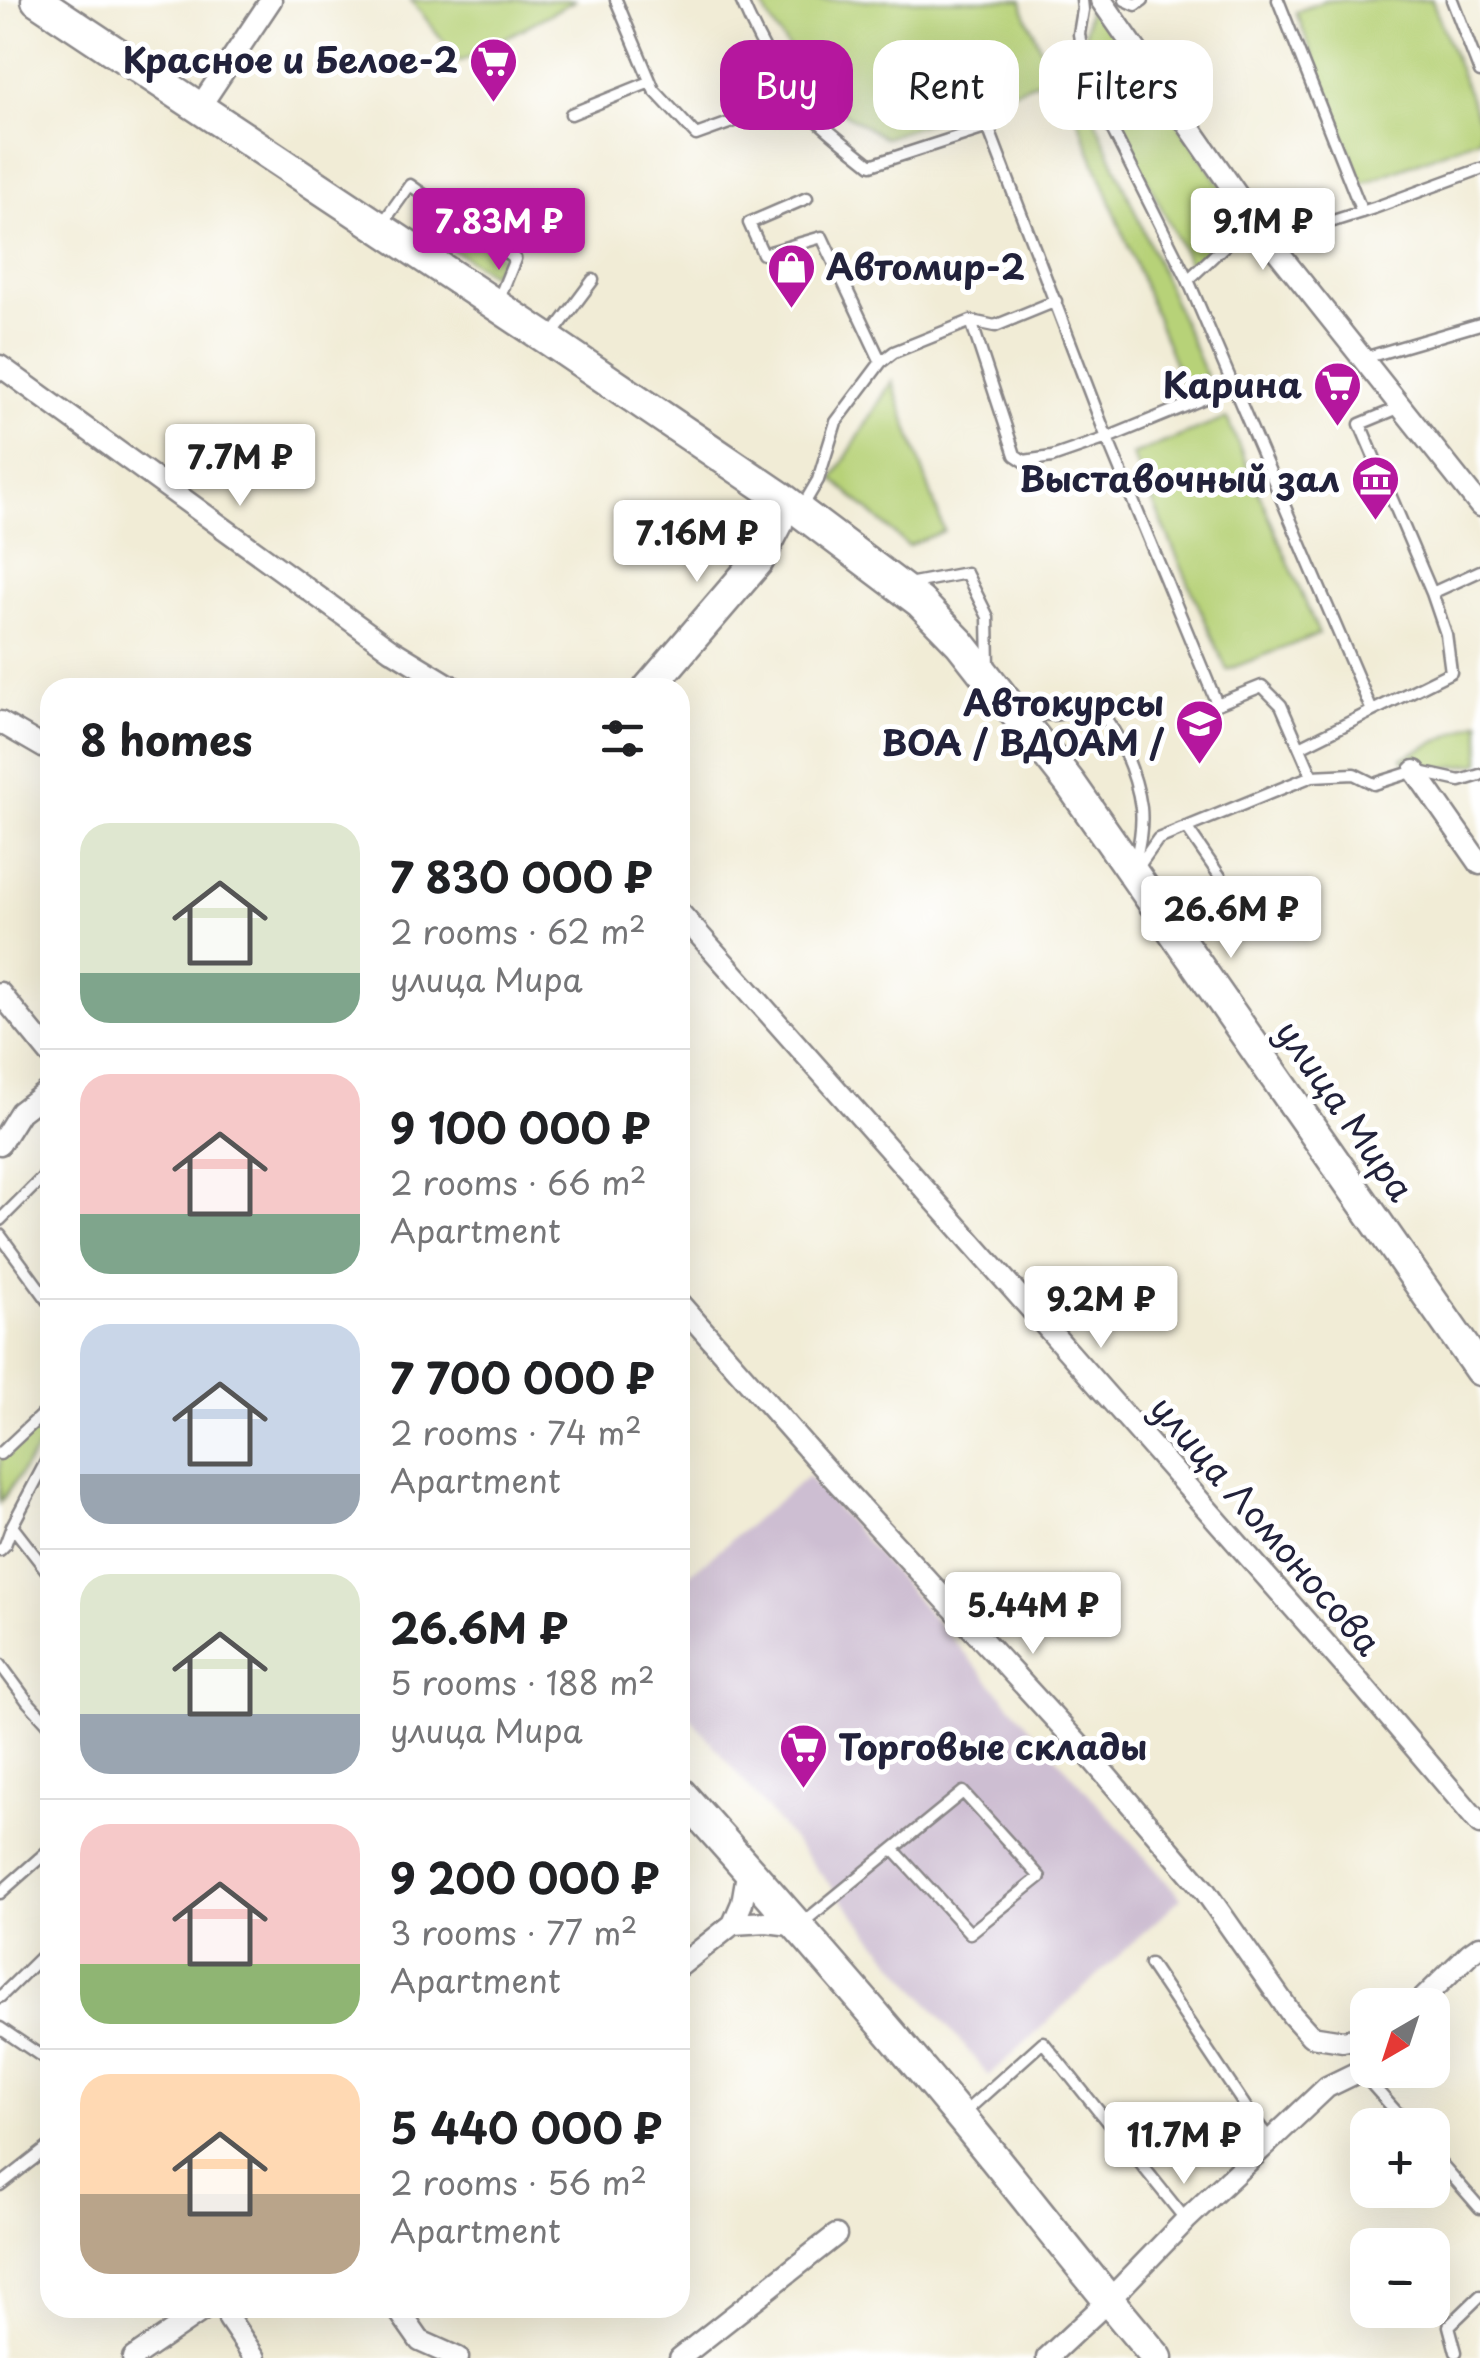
<!DOCTYPE html>
<html lang="en">
<head>
<meta charset="utf-8">
<style>
	:root { --surface:#fff; --page:#f2f2f2; --text:#202124; --muted:#757577; --line:#e0e0e0; --accent:#b5179e }
	body { margin:0; font-family:"Playpen Sans",sans-serif; background:var(--page); color:var(--text); height:100vh; display:flex; flex-direction:column; font-size:38px; white-space:nowrap }
	* { box-sizing:border-box; margin:0 }
	p { font-size:32px; color:var(--muted) }
	.icon { flex:none; width:55px; height:55px; fill:none; stroke:currentColor; stroke-width:2; stroke-linecap:round; stroke-linejoin:round }
	.map { position:relative; flex:1; overflow:hidden }
	.drawer { position:absolute; left:40px; top:678px; width:650px; height:1640px; display:flex; flex-direction:column; background:var(--surface); border-radius:30px; box-shadow:0 10px 40px #0002 }
	.drawer>* { flex:none }
	.top-card { position:absolute; left:720px; top:40px; width:610px; height:90px; display:flex; gap:20px }
	.needle { width:65px; rotate:219deg }
	.tools { position:absolute; left:1350px; top:1988px; display:grid; gap:20px }
	.tools a { display:grid; place-items:center; width:100px; height:100px; border-radius:20px; background:var(--surface); box-shadow:0 10px 40px #0002; font-size:50px }
	.price { position:absolute; translate:-50% -85px; padding:0 22px; border-radius:10px; background:#fff; color:#222; font-size:32px; line-height:65px; filter:drop-shadow(0 2px 5px #0008) }
	.price::after { content:''; position:absolute; left:50%; top:60px; width:30px; height:22px; margin-left:-15px; background:inherit; clip-path:polygon(0 0,100% 0,50% 100%) }
	.price.selected { background:var(--accent); color:#fff }
	ul { padding:0; list-style:none }
	li { display:flex; align-items:center; gap:30px; height:250px; padding:0 40px }
	li+li { border-top:2px solid var(--line) }
	li span { display:grid; place-items:center; flex:none; width:280px; height:200px; border-radius:30px; color:#555 }
	li>.icon { margin-inline-start:auto }
	span .icon { width:120px; height:120px; fill:#fffc; stroke-width:1 }
	li b { font-size:42px }
	h2 { display:flex; justify-content:space-between; align-items:center; height:120px; padding:0 40px; font-size:42px }
	.pill { padding:0 35px; border-radius:30px; background:var(--surface); box-shadow:0 10px 40px #0002; font-size:35px; line-height:90px }
	.pill.selected { background:var(--accent); color:#fff }
	.map>svg:first-child { display:block }
	.industrial { fill:#cdbed2 }
	.green { fill:#b7d278; stroke:#6c7a5a; stroke-width:2.5 }
	.lines { fill:none; stroke-linecap:round; stroke-linejoin:round }
	.lane-casing { stroke:#8a8788; stroke-width:15 }
	.street-casing { stroke:#8a8788; stroke-width:25 }
	.secondary-casing { stroke:#8a8788; stroke-width:35 }
	.lane { stroke:#fff; stroke-width:10 }
	.street { stroke:#fff; stroke-width:20 }
	.secondary { stroke:#fff; stroke-width:30 }
	.labels { text-anchor:middle; stroke-width:10; stroke-linejoin:round; paint-order:stroke }
	.poi-label { font-size:35px; font-weight:bold; fill:#22223b; stroke:#fff; text-anchor:end }
	.street-label { font-size:35px; fill:#22223b; stroke:#fff }
</style>
</head>
<body>
<div class="map">
<svg width="1480" height="2358" viewBox="0 0 1480 2358">
	<rect width="100%" height="100%" fill="#fff"/>
	<filter id="ink" filterUnits="userSpaceOnUse"><feTurbulence type="fractalNoise" baseFrequency=".01" numOctaves="2"/><feDisplacementMap in="SourceGraphic" scale="20" xChannelSelector="R" yChannelSelector="G"/><feConvolveMatrix kernelMatrix="1 2 1 2 8 2 1 2 1" color-interpolation-filters="sRGB"/></filter>
	<filter id="wash" filterUnits="userSpaceOnUse"><feTurbulence type="fractalNoise" baseFrequency=".0048" numOctaves="4" result="noise"/><feDisplacementMap in="SourceGraphic" scale="40" xChannelSelector="R" yChannelSelector="G"/><feGaussianBlur stdDeviation="2.25" result="paint"/><feColorMatrix in="noise" values="0 0 0 0 0 0 0 0 0 0 0 0 0 0 0 0 0 1.4 0 .05"/><feComposite in="paint" operator="in"/></filter>
	<g filter="url(#wash)">
		<rect width="100%" height="100%" fill="#f1ecd6"/>
		<path class="industrial" d="M808,1476l373,422 -192,178 -309,-371v-123z"/>
		<path class="green" d="M411,0h165l-116,62z
			M761,0h261l2,10 29,66 -168,62 -62,-37 -55,-84z
			M1089,0h5l143,209 -8,23 -38,35 -96,-191 -10,-43z
			M1327,0h105l48,123v15l-118,46 -66,-172z
			M1077,77l129,299 -23,9 -120,-303z
			M446,221l56,36 -11,17 -56,-36z
			M892,381l52,150 -36,15 -75,-67z
			M1227,418l92,216 -92,36 -95,-215z
			M1480,721v42l-45,6 -30,-6 -3,-5z
			M50,1419v12l-50,72v-49z"/>
	</g>
	<g filter="url(#ink)">
		<g class="lines">
			<defs>
				<path id="lane" d="M616,0l38,90 42,45 100,-36
					M741,0c14,33 32,68 54,96 16,23 54,51 76,69l117,-38 119,311 110,266 45,-18 19,19 31,71
					M1082,0l1,10 -4,24 7,43 102,203 184,431
					M1125,0l11,5 7,-5
					M1278,0l84,212
					M1452,0l28,72
					M571,114l79,-32
					M807,198l-58,25 14,31 59,-17 59,125
					M382,224l28,-39 105,74 -17,42
					M1270,241l104,-33 106,-39
					M1188,280l47,-44 11,-28
					M971,321l44,134 9,6 28,-4 55,-19 127,-52
					M552,335l41,-55
					M1364,358l116,-34
					M1401,407l-41,17 72,169
					M801,509l17,-29 18,-58 45,-60 13,-10 77,-31 24,5 61,-25
					M908,584l58,-11 22,44 1,50
					M1025,708c25,13 42,5 66,-4 26,19 46,73 50,104 2,18 -2,37 -6,55
					M1300,747l151,-75 -5,-38 -14,-41 48,-22
					M1186,827l53,77
					M1136,870l22,-31 154,-63 42,-2 20,10 41,-13 45,10 20,-6
					M0,1220l50,-50
					M0,1235l50,68
					M0,1454l50,-47
					M12,1526l38,49
					M0,1550l5,-5 7,-19 38,-72
					M0,1664l28,38 22,24
					M0,1893l50,-44
					M800,1925l163,-133 77,85 -70,56 -76,-83
					M1150,1964l97,145 23,31
					M0,1997l50,-49
					M0,2028l50,34
					M1360,2071l48,54
					M965,2112l78,-70 143,178
					M1432,2153l48,55
					M0,2185l50,-39
					M1456,2352l-7,-26 31,-30"/>
				<path id="street" d="M1101,0l168,241 211,265
					M199,108l72,-108
					M0,366l390,283 64,39
					M0,722l50,29
					M1415,771l65,93
					M680,913l364,411 316,359 120,141
					M0,993l50,61
					M0,1144l20,-32 30,-23
					M680,1304l146,166 265,288 114,133 87,124 19,21 32,5 25,-5
					M733,1924l34,-2 32,4
					M680,1966l53,-42 9,-21 6,-35
					M1417,2005l53,-52 10,-7
					M233,2308l-4,11 26,39
					M397,2308l23,33 38,17
					M133,2358l73,-50
					M680,2358l156,-123
					M1047,2358l61,-57 78,-81 141,-133 33,-16 8,-10"/>
				<path id="secondary" d="M37,0l512,340 233,158 138,104 40,41 110,140 410,587
					M649,688l109,-127 19,-37 5,-26
					M680,1793c95,106 189,213 280,323 66,80 129,163 197,242"/>
			</defs>
			<use href="#lane" class="lane-casing"/>
			<use href="#street" class="street-casing"/>
			<use href="#secondary" class="secondary-casing"/>
			<use href="#lane" class="lane"/>
			<use href="#street" class="street"/>
			<use href="#secondary" class="secondary"/>
		</g>
	</g>
	<defs>
		<symbol id="supermarket-pin" viewBox="-11 -11 22 30"><path d="M0 17L-7.5 6A9.5 9.5 0 1 1 7.5 6Z" fill="#b5179e" stroke="#fff"/><path d="M-6-5.5h2.5l.6 2H6L4.5 2H-2.5L-4.4-4H-6ZM-1.5 3.2a1.3 1.3 0 1 0 .1 0ZM3 3.2a1.3 1.3 0 1 0 .1 0Z" fill="#fff"/></symbol>
		<symbol id="shop-pin" viewBox="-11 -11 22 30"><path d="M0 17L-7.5 6A9.5 9.5 0 1 1 7.5 6Z" fill="#b5179e" stroke="#fff"/><path d="M-5-2.5h2.3a2.7 3.5 0 0 1 5.4 0H5L5.5 6h-11ZM-1.5-2.5h3a1.5 2.3 0 0 0-3 0Z" fill="#fff"/></symbol>
		<symbol id="museum-pin" viewBox="-11 -11 22 30"><path d="M0 17L-7.5 6A9.5 9.5 0 1 1 7.5 6Z" fill="#b5179e" stroke="#fff"/><path d="M0-6L6-3V-2H-6V-3ZM-5-1h2V3h-2ZM-1-1h2V3h-2ZM3-1h2V3H3ZM-6 4H6V6H-6Z" fill="#fff"/></symbol>
		<symbol id="school-pin" viewBox="-11 -11 22 30"><path d="M0 17L-7.5 6A9.5 9.5 0 1 1 7.5 6Z" fill="#b5179e" stroke="#fff"/><path d="M0-5L7-2L0 1L-7-2ZM-4 1L0 2.5L4 1V4Q0 6-4 4Z" fill="#fff"/></symbol>
	</defs>
	<g fill-rule="evenodd">
		<use href="#supermarket-pin" x="466" y="34" width="55" height="75"/>
		<use href="#shop-pin" x="764" y="240" width="55" height="75"/>
		<use href="#supermarket-pin" x="1310" y="358" width="55" height="75"/>
		<use href="#museum-pin" x="1348" y="452" width="55" height="75"/>
		<use href="#school-pin" x="1172" y="696" width="55" height="75"/>
		<use href="#supermarket-pin" x="776" y="1720" width="55" height="75"/>
	</g>
	<g class="labels">
		<g class="poi-label">
			<text x="458" y="73">Красное и Белое-2</text>
			<text x="826" y="280" text-anchor="start">Автомир-2</text>
			<text x="1302" y="398">Карина</text>
			<text x="1340" y="492">Выставочный зал</text>
			<text x="1164" y="716">Автокурсы<tspan x="1164" dy="40">ВОА / ВДОАМ /</tspan></text>
			<text x="838" y="1760" text-anchor="start">Торговые склады</text>
		</g>
		<g class="street-label">
			<text transform="translate(1344 1111) rotate(55)" y="12">улица Мира</text>
			<text transform="translate(1265 1526) rotate(49)" y="12">улица Ломоносова</text>
		</g>
	</g>
</svg>
<div class="tools">
<a><svg class="needle" viewBox="-14 -14 28 28"><path d="M0-13l5 13h-10z" fill="#e53935"/><path d="M0 13l5-13h-10z" fill="#757577"/></svg></a>
<a>+</a>
<a>−</a>
</div>
<b class="price selected" style="left:499px;top:273px">7.83M ₽</b>
<b class="price" style="left:1263px;top:273px">9.1M ₽</b>
<b class="price" style="left:240px;top:509px">7.7M ₽</b>
<b class="price" style="left:697px;top:585px">7.16M ₽</b>
<b class="price" style="left:1231px;top:961px">26.6M ₽</b>
<b class="price" style="left:1101px;top:1351px">9.2M ₽</b>
<b class="price" style="left:1033px;top:1657px">5.44M ₽</b>
<b class="price" style="left:1184px;top:2187px">11.7M ₽</b>
<div class="top-card">
<a class="pill selected">Buy</a>
<a class="pill">Rent</a>
<a class="pill">Filters</a>
</div>
<section class="drawer">
<h2>8 homes<svg class="icon" aria-label="filters" viewBox="0 0 24 24"><path d="M4 7h16M4 17h16"/><circle cx="9" cy="7" r="2"/><circle cx="15" cy="17" r="2"/></svg></h2>
<ul>
<li><span style="background:linear-gradient(#dfe7d0 75%,#7fa58c 0)"><svg class="icon" aria-label="home" viewBox="0 0 24 24"><path d="M3 11l9-7 9 7M6 9v11h12V9"/></svg></span><div><b>7 830 000 ₽</b><p>2 rooms · 62 m²</p><p>улица Мира</p></div></li>
<li><span style="background:linear-gradient(#f6c9c9 70%,#7fa58c 0)"><svg class="icon" aria-label="home" viewBox="0 0 24 24"><path d="M3 11l9-7 9 7M6 9v11h12V9"/></svg></span><div><b>9 100 000 ₽</b><p>2 rooms · 66 m²</p><p>Apartment</p></div></li>
<li><span style="background:linear-gradient(#c9d6e8 75%,#9aa5b1 0)"><svg class="icon" aria-label="home" viewBox="0 0 24 24"><path d="M3 11l9-7 9 7M6 9v11h12V9"/></svg></span><div><b>7 700 000 ₽</b><p>2 rooms · 74 m²</p><p>Apartment</p></div></li>
<li><span style="background:linear-gradient(#dfe7d0 70%,#9aa5b1 0)"><svg class="icon" aria-label="home" viewBox="0 0 24 24"><path d="M3 11l9-7 9 7M6 9v11h12V9"/></svg></span><div><b>26.6M ₽</b><p>5 rooms · 188 m²</p><p>улица Мира</p></div></li>
<li><span style="background:linear-gradient(#f6c9c9 70%,#8fb573 0)"><svg class="icon" aria-label="home" viewBox="0 0 24 24"><path d="M3 11l9-7 9 7M6 9v11h12V9"/></svg></span><div><b>9 200 000 ₽</b><p>3 rooms · 77 m²</p><p>Apartment</p></div></li>
<li><span style="background:linear-gradient(#ffd9b3 60%,#b9a48a 0)"><svg class="icon" aria-label="home" viewBox="0 0 24 24"><path d="M3 11l9-7 9 7M6 9v11h12V9"/></svg></span><div><b>5 440 000 ₽</b><p>2 rooms · 56 m²</p><p>Apartment</p></div></li>
</ul>
</section>
</div>
</body>
</html>
